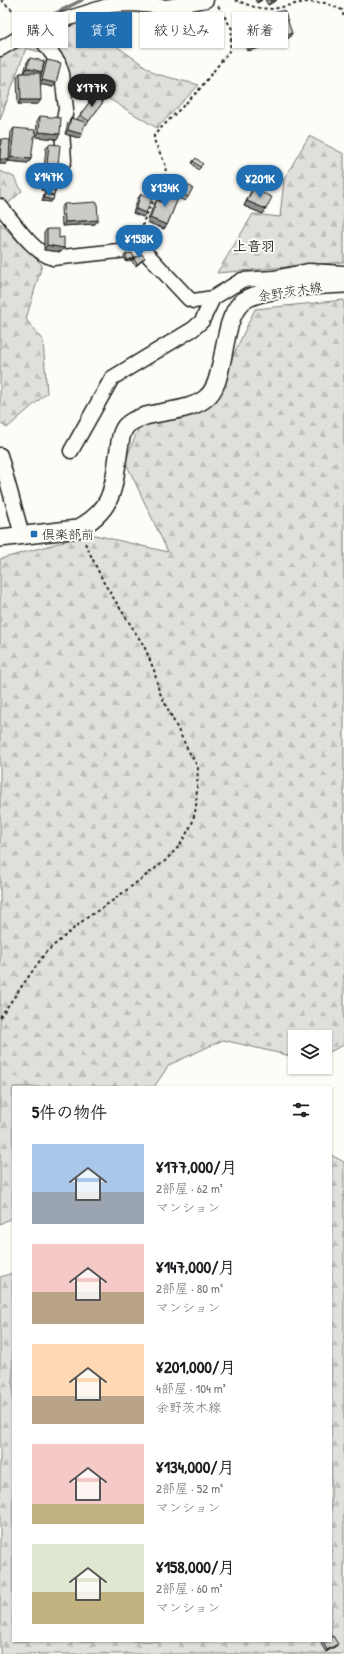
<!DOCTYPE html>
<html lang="ja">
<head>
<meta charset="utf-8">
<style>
	:root { --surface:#fff; --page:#f6f6f6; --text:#202124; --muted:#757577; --accent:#1f6fb2 }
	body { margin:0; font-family:"Patrick Hand","Klee One",sans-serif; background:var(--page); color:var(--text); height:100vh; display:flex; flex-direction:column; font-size:15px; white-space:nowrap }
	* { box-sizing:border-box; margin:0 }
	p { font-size:13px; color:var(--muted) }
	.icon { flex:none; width:22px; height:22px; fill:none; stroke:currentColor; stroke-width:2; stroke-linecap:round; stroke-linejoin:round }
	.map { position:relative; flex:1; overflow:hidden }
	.sheet { position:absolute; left:12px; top:1086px; width:320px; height:556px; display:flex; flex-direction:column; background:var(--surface); border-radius:0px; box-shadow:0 1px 3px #0004 }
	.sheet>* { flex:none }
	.hud { position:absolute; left:12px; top:12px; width:320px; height:36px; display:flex; gap:8px }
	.fabs { position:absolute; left:288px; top:1030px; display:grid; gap:8px }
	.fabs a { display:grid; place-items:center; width:44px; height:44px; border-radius:0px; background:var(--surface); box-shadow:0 1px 3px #0004; font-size:20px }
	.price { position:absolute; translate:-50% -34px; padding:0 9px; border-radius:14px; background:var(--accent); color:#fff; font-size:13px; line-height:26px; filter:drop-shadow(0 1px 2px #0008) }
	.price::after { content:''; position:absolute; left:50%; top:24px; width:12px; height:9px; margin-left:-6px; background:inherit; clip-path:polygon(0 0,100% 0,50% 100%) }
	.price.on { background:#222; color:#fff }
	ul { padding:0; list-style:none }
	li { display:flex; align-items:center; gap:12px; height:100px; padding:0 20px }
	li span { display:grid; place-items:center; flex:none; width:112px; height:80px; border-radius:0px; color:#555 }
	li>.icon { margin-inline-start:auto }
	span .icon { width:48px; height:48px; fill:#fffc; stroke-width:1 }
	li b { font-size:17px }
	h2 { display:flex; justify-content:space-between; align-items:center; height:48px; padding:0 20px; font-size:17px }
	.tag { padding:0 14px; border-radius:0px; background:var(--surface); box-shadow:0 1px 3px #0004; font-size:14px; line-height:36px }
	.tag.on { background:var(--accent); color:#fff }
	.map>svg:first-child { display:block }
	.forest { fill:url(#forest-firs); stroke:#7e7e7c }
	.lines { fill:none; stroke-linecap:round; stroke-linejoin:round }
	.stream { stroke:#797876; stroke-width:3.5 }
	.minor-casing { stroke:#1c1c1c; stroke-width:17 }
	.major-casing { stroke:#1c1c1c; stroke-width:20 }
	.path { stroke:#1c1c1c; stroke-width:2; stroke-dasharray:3 3; stroke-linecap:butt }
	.minor { stroke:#fdfcf7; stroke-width:14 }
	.major { stroke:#fdfcf7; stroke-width:17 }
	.wall { fill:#afafac; stroke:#1c1c1c }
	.shaded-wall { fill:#8f8e8c; stroke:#1c1c1c }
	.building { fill:#cccbc8; stroke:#1c1c1c }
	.poi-dot { fill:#1f6fb2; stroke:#fdfcf7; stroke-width:1.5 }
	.labels { text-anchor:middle; stroke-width:4; stroke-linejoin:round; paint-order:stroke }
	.street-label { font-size:13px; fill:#1c1c1c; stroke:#fdfcf7 }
	.poi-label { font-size:13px; fill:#1c1c1c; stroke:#fdfcf7; text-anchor:start }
	.neighbourhood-label { font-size:14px; font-weight:bold; fill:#1c1c1c; stroke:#fdfcf7 }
</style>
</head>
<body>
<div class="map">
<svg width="344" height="1654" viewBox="0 0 344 1654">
	<defs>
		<pattern id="forest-firs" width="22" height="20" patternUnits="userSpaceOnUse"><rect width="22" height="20" fill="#e0dfdb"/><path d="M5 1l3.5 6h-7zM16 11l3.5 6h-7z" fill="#c0bfbb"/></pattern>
	</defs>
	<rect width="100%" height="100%" fill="#fdfcf7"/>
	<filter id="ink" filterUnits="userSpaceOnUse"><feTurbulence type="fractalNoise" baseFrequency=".025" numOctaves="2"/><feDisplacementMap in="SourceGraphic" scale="8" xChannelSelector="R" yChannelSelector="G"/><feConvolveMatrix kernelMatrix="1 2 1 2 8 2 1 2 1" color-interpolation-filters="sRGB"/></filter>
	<g filter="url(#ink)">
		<path class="forest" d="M84,14l28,29 44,31 43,11 -42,43 -56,-34 -24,3 -16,-39 -35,-10 -26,72v-65l31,-18z
			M309,136l35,18v108l-127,11 36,-59 27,3 4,-38z
			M0,171l14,6 8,14 -22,20z
			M0,223l42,42 -16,54 17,22 4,52 -40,35 -7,-5z
			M344,300v745l-19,9v-17h-30v20l-72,-17 -54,25 -15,22h-141v130l-13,7v-665l91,-25 77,18 -43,-91 15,-36 71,-22 44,-94z
			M331,1155l13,7v492h-344v-377l13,-4v368h318z"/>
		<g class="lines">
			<path class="stream" d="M42,20l40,-20"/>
			<defs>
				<path id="minor" d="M34,29l24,33 4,12 4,35 -4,21 2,31
					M0,49l34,-20 77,-24 21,-1 35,3 39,-7
					M0,206c14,16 32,46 53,52l84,-9 8,3 44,47 5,2 19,-3
					M71,451l41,-73 81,-49 9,-8 11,-23 29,-18 32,-2 34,-7 36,2
					M0,455l22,80"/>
				<path id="major" d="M0,538l77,-9c38,-20 36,-42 42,-80 1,-8 2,-17 7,-23 17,-17 60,-11 80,-28 11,-9 13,-25 16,-38 4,-18 6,-44 19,-57 15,-15 81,-18 103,-19"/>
			</defs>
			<use href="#minor" class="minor-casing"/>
			<use href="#major" class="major-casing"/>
			<path class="path" d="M1,0l23,20
				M235,0l22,8 16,1 31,-7 22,1 16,7 2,8
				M140,238l4,-18 21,-44 1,-10 -12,-26v-5l44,-44 32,-41 2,-21 -15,-25
				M0,1017l46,-65 39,-33 27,-18 53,-40 15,-16 12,-21 4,-16 2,-41 -10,-17 -29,-59 -5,-21 -10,-24 -40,-63 -20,-42"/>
			<use href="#minor" class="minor"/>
			<use href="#major" class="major"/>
		</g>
		<path class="wall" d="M255,0h7l-5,3z
			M265,0h12l-9,5z
			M274,13l18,20 -3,5 -11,3 -7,-24z
			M243,20l17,28 -13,3 -7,-26z
			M30,58l10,16v6l4,-16 3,-4 6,27 -13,-3 -2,20h-20l-1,-27 3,-4h4l3,-11z
			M94,96l9,6 -17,23 -2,-1 -5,14 -14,-4 3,-11 3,-5 8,3 -2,-2z
			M40,116l17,23 -21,-2 1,-16z
			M14,128l17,31 -3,4 -20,-2 -2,3h-6v-23l1,-2 9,5 1,-12z
			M49,144l9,21 -3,5 -11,-1 2,-21z
			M193,161l8,6 -3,3 -6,-7z
			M46,170l10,21h-1l-4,11 -9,-1 3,-11h-4l2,-15z
			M173,177l15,20 -3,4 -7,-3 -11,27 -3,4 -17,-7 7,-18 3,-4 3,1 2,-6z
			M253,189l10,25 -19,-8 6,-13z
			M141,194l2,23 -10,-4 5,-15z
			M64,204l31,20 -33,2 -1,-18z
			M47,229l12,9 5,10 -3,4 -17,-2v-17z
			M126,254l8,4 -2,2 -6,2 -2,-6z
			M145,258l-2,2 -7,6 -4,-4 2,-3z
			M323,1642l15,2 -2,2 -10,6 -5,-8z"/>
		<path class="shaded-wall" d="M259,0h3l-5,3z
			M273,0h4l-9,5 3,-4z
			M292,33l-3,5 -11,3 3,-4z
			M263,43l-3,5 -13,3 3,-4z
			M27,68l15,4 -3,4 -15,-3z
			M42,80l14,3 -3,4 -14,-3z
			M21,100h20l-3,4h-20z
			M68,130l14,4 -3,4 -14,-4z
			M39,132l21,2 -3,5 -21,-2z
			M11,157l20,2 -3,4 -20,-2z
			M0,159l9,1 -3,4h-6z
			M47,164l11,1 -3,5 -11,-1z
			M44,185l15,2 -3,4 -11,-1 1,-2 -1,2h-4z
			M44,198l9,2 -2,2 -9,-1z
			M247,201l19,8 -3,5 -19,-8z
			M136,209l10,4 -3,4 -10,-4z
			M150,218l17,7 -3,4 -17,-7z
			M98,220l-3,4 -33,2 3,-4z
			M47,245l17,3 -3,4 -17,-2z
			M134,258l-2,2 -6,2 1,-2z
			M145,258l-2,2 -7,6 1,-2z
			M338,1644l-2,2 -10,6 1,-2z"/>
		<path class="building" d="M284,10l8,23 -11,4 -7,-24z
			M256,17l7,26 -13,4 -7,-27z
			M30,58l14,3 -2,11 -15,-4z
			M47,60l14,3 -5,20 -14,-3z
			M20,73h20l1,27h-20z
			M94,96l9,6 -14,19 -9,-6z
			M40,116l21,2 -1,16 -21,-2z
			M71,118l14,4 -3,12 -14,-4z
			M14,128l21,2 -4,29 -20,-2z
			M1,139l9,1 -1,20 -9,-1z
			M49,144l11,1 -2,20 -11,-1z
			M196,158l7,6 -3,3 -7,-6z
			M46,170l15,2 -2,15 -15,-2z
			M173,177l20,11 -5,9 -20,-11z
			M46,188l9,2 -1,5 -9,-2z
			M253,189l19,8 -6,12 -19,-8z
			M165,191l14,5 -12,29 -17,-7 7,-18 4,2z
			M45,194l9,2 -1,4 -9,-2z
			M141,194l11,4 -6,15 -10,-4z
			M97,202l1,18 -33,2 -1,-18z
			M47,229h12v9l5,-1v11l-17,-3z
			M132,253l2,5 -7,2 -1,-6z
			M142,254l3,4 -8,6 -3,-5z
			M333,1636l5,8 -11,6 -4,-8 8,-1v-4z"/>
	</g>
	<rect class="poi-dot" x="30" y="530" width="8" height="8" rx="2"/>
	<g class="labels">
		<g class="street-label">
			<text transform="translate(290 291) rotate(-9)" y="5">余野茨木線</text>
		</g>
		<g class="poi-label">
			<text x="42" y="539">倶楽部前</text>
		</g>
		<g class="neighbourhood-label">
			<text x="254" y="251">上音羽</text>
		</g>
	</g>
</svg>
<div class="fabs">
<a><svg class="icon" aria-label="layers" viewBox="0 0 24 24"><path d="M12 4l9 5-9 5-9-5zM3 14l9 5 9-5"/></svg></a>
</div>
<b class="price on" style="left:92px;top:108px">¥177K</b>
<b class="price" style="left:49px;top:197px">¥147K</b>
<b class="price" style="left:260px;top:199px">¥201K</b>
<b class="price" style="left:165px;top:208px">¥134K</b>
<b class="price" style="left:139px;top:259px">¥158K</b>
<div class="hud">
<a class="tag">購入</a>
<a class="tag on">賃貸</a>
<a class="tag">絞り込み</a>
<a class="tag">新着</a>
</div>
<section class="sheet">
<h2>5件の物件<svg class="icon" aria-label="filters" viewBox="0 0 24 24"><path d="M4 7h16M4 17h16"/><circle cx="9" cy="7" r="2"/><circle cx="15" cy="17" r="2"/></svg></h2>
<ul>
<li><span style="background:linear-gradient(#a9c7e8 60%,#9aa5b1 0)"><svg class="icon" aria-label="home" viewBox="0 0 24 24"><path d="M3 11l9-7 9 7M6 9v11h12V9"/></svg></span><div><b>¥177,000/月</b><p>2部屋 · 62 m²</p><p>マンション</p></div></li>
<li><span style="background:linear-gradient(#f6c9c9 60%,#b9a48a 0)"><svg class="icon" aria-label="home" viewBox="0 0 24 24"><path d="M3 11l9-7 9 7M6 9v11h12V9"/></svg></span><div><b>¥147,000/月</b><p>2部屋 · 80 m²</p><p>マンション</p></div></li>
<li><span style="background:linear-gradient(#ffd9b3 65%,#b9a48a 0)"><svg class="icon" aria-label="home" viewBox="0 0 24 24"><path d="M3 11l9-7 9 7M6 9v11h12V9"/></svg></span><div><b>¥201,000/月</b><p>4部屋 · 104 m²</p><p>余野茨木線</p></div></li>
<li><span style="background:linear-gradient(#f6c9c9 75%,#c2b280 0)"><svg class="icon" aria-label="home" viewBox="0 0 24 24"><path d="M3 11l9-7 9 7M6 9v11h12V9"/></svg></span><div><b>¥134,000/月</b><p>2部屋 · 52 m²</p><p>マンション</p></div></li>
<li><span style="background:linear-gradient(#dfe7d0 60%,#c2b280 0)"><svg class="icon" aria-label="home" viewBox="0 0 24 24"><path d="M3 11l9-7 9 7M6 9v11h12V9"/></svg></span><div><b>¥158,000/月</b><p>2部屋 · 60 m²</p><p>マンション</p></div></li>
</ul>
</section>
</div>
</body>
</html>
